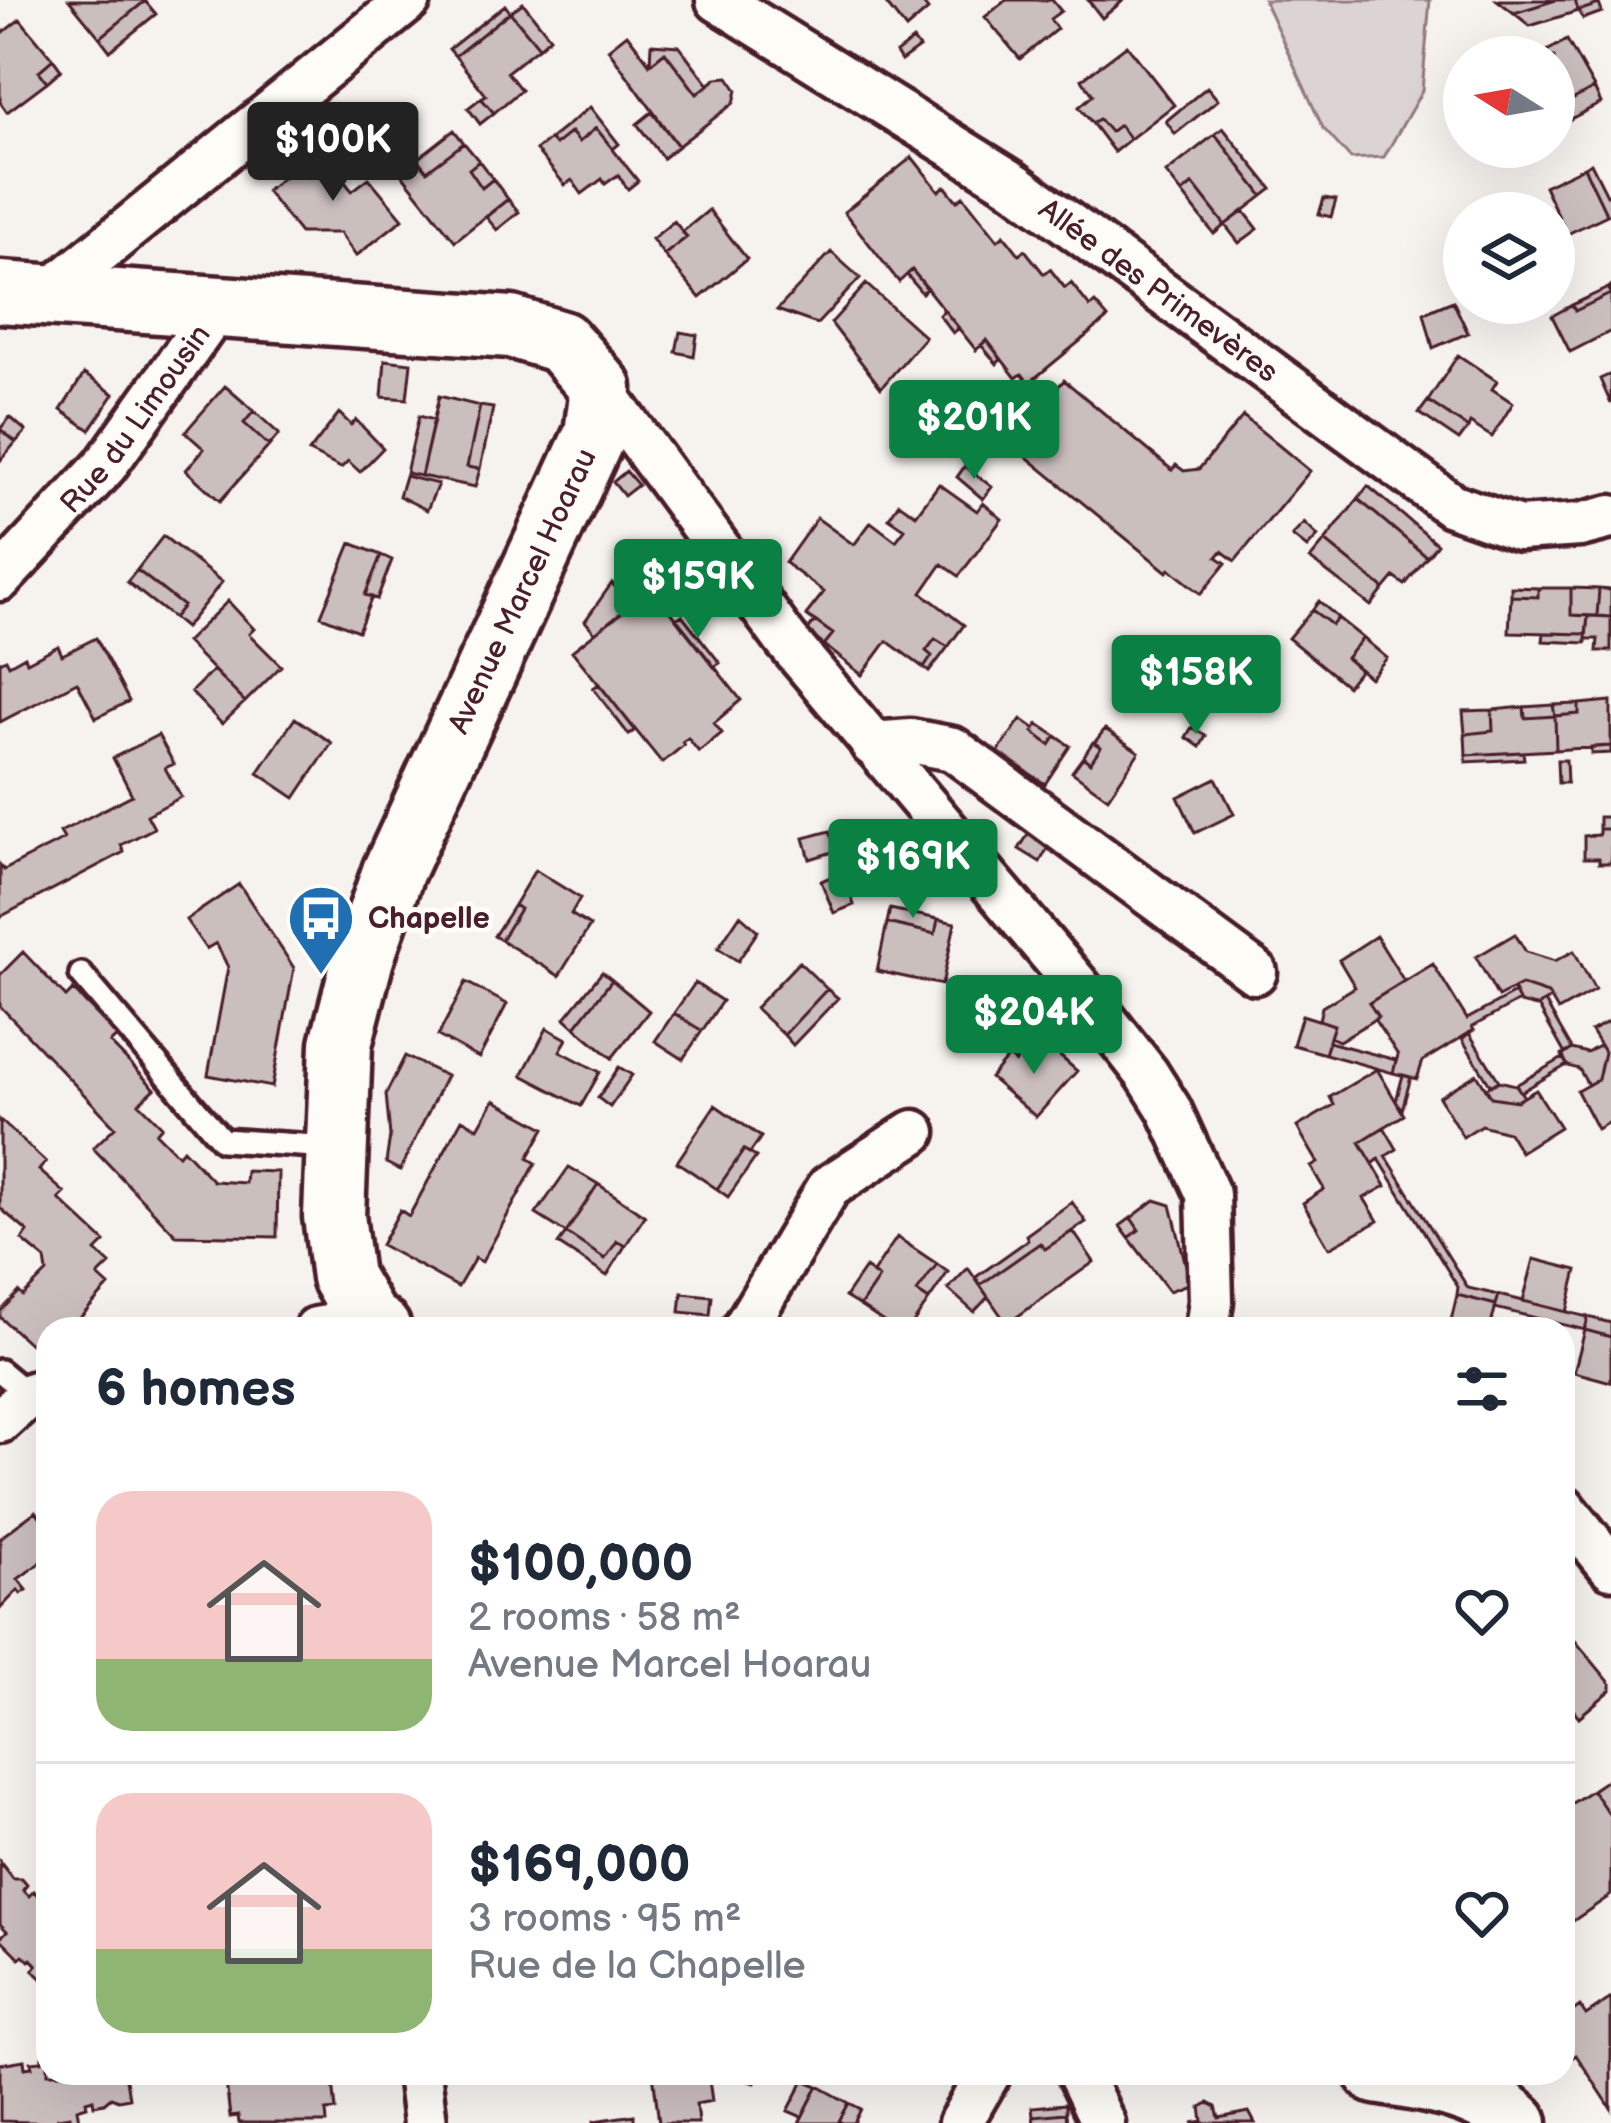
<!DOCTYPE html>
<html lang="en">
<head>
<meta charset="utf-8">
<style>
	:root { --surface:#fff; --page:#f2f2f3; --text:#1f2937; --muted:#747a83; --line:#e0e1e3; --accent:#0b8043 }
	body { margin:0; font-family:"Balsamiq Sans",sans-serif; background:var(--page); color:var(--text); height:100vh; display:flex; flex-direction:column; font-size:45px; white-space:nowrap }
	* { box-sizing:border-box; margin:0 }
	p { font-size:39px; color:var(--muted) }
	.icon { flex:none; width:66px; height:66px; fill:none; stroke:currentColor; stroke-width:2; stroke-linecap:round; stroke-linejoin:round }
	.map { position:relative; flex:1; overflow:hidden }
	.panel { position:absolute; left:36px; top:1317px; width:1539px; height:768px; display:flex; flex-direction:column; background:var(--surface); border-radius:36px; box-shadow:0 12px 48px #0002 }
	.panel>* { flex:none }
	.needle { width:78px; rotate:281deg }
	.fabs { position:absolute; left:1443px; top:36px; display:grid; gap:24px }
	.fabs a { display:grid; place-items:center; width:132px; height:132px; border-radius:50%; background:var(--surface); box-shadow:0 12px 48px #0002; font-size:60px }
	.price { position:absolute; translate:-50% -102px; padding:0 27px; border-radius:12px; background:var(--accent); color:#fff; font-size:39px; line-height:78px; filter:drop-shadow(0 3px 6px #0008) }
	.price::after { content:''; position:absolute; left:50%; top:72px; width:36px; height:27px; margin-left:-18px; background:inherit; clip-path:polygon(0 0,100% 0,50% 100%) }
	.price.active { background:#222; color:#fff }
	ul { padding:0; list-style:none }
	li { display:flex; align-items:center; gap:36px; height:300px; padding:0 60px }
	li+li { border-top:3px solid var(--line) }
	li span { display:grid; place-items:center; flex:none; width:336px; height:240px; border-radius:36px; color:#555 }
	li>.icon { margin-inline-start:auto }
	span .icon { width:144px; height:144px; fill:#fffc; stroke-width:1 }
	li b { font-size:51px }
	h2 { display:flex; justify-content:space-between; align-items:center; height:144px; padding:0 60px; font-size:51px }
	.map>svg:first-child { display:block }
	.green { fill:#dcd4d2; stroke:#937a7e; stroke-width:3 }
	.building { fill:#cbbfbe; stroke:#4a1f2b; stroke-width:3 }
	.lines { fill:none; stroke-linecap:round; stroke-linejoin:round }
	.service-casing { stroke:#4a1f2b; stroke-width:30 }
	.minor-casing { stroke:#4a1f2b; stroke-width:51 }
	.secondary-casing { stroke:#4a1f2b; stroke-width:69 }
	.service { stroke:#fdfcf7; stroke-width:21 }
	.minor { stroke:#fdfcf7; stroke-width:42 }
	.secondary { stroke:#fdfcf7; stroke-width:60 }
	.labels { text-anchor:middle; stroke-width:10; stroke-linejoin:round; paint-order:stroke }
	.street-label { font-size:30px; fill:#4a1f2b; stroke:#fdfcf7 }
	.poi-label { font-size:30px; font-weight:bold; fill:#4a1f2b; stroke:#fdfcf7; text-anchor:start }
</style>
</head>
<body>
<div class="map">
<svg width="1611" height="2123" viewBox="0 0 1611 2123">
	<rect width="100%" height="100%" fill="#f6f3ef"/>
	<filter id="ink" filterUnits="userSpaceOnUse"><feTurbulence type="fractalNoise" baseFrequency=".00833" numOctaves="2"/><feDisplacementMap in="SourceGraphic" scale="24" xChannelSelector="R" yChannelSelector="G"/><feConvolveMatrix kernelMatrix="1 2 1 2 8 2 1 2 1" color-interpolation-filters="sRGB"/></filter>
	<g filter="url(#ink)">
		<path class="green" d="M1264,0h166l-8,91 -38,66 -33,2 -28,-31z"/>
		<path class="building" d="M69,0h75l1,1 -45,37z
			M883,0h47l-6,5 4,5 -22,19z
			M1006,0h46l9,11 -11,8 7,10 -37,30 -35,-42z
			M1088,0h36l-22,18z
			M1497,0h59l-42,13z
			M1556,0h19l3,11 -48,15 -16,-13z
			M1575,0h23l1,4 -21,7z
			M145,1l11,13 -46,37 -10,-13z
			M523,3l27,34 -11,10 -29,-35z
			M1599,4l3,8 -19,7 -5,-8z
			M505,5l5,7 -55,44 -6,-7z
			M510,12l29,35 -32,25 14,18 -27,23 -13,-15 5,-3 -31,-39z
			M20,19l33,40 -14,12 8,11 -40,30 -7,-10v-67z
			M627,34l23,30 15,-12 32,42 20,-16 11,-1 9,13 -3,13 -56,43 -70,-97z
			M913,40l6,8 -18,13 -5,-8z
			M1567,40l27,48 -40,22v-53h-18z
			M651,44l28,2 30,39 -12,9 -32,-42 -15,12z
			M1127,45l47,60 -44,34 -11,-14 -9,7 -11,-13 -7,4 -13,-16 14,-12 -11,-16z
			M53,59l8,11 -14,12 -8,-11z
			M1207,87l11,13 -43,34 -9,-13z
			M1594,88l7,15 -40,21 -7,-14z
			M481,98l13,15 -14,11 -12,-16z
			M590,107l29,37 -6,5 -17,-21 -17,14 -8,-10 -16,13 -5,-6z
			M652,112l26,34 -15,12 -26,-34z
			M1099,119l11,13 9,-7 11,14 -16,13 -22,-29z
			M596,128l42,53 -10,8 -10,-14 -13,9 -3,-5 -20,15 -10,-14 -7,5 -29,-35 14,-11 5,6 16,-13 8,10z
			M1223,128l49,61 -9,7 -48,-62z
			M454,130l10,13 -37,28 -10,-12z
			M1215,134l48,62 -38,29 -32,-41 -11,9 -16,-20z
			M464,143l15,18 -10,8 13,19 11,-9 15,20 -53,42 -55,-69 17,-13 10,12z
			M319,149l33,42 17,-13 34,41 -47,37 -16,-23h-40l-34,-42z
			M912,157l27,34 6,-5 12,15 6,-5 35,44 6,-5 15,19 6,-4 19,24 6,-5 15,19 6,-5 19,24 5,-4 13,15 -79,65 -7,-9 -6,4 -29,-38 -11,10 -64,-80 -13,12 -55,-70z
			M479,161l14,18 -11,9 -13,-19z
			M1591,163l16,32 4,-2v20l-4,2 -23,-48z
			M1584,167l23,48 -40,19 -23,-48z
			M1193,184l32,41 -11,9 -32,-41z
			M1324,198l12,2 -5,17 -12,-3z
			M508,199l11,13 -22,18 -11,-13z
			M709,210l38,49 -47,39 -36,-43 23,-18 -5,-5z
			M1244,211l14,18 -19,14 -14,-18z
			M674,221l13,16 -23,18 -12,-16z
			M831,252l29,26 -43,46 -40,-14z
			M912,270l15,18 -5,5 -15,-18z
			M866,284l59,53 -44,51 -50,-65z
			M1611,286v45l-41,21 -18,-36 20,-11 3,6 35,-17 -2,-6z
			M1608,288l2,6 -35,17 -3,-6z
			M1453,301l15,32 -35,15 -9,-35z
			M944,310l15,18 -6,5 -14,-18z
			M680,332l17,3 -3,21 -18,-4z
			M987,340l14,19 -4,5 -16,-19z
			M1458,355l39,26 -5,8 21,14 -21,34 -22,-14 -2,5 -40,-27z
			M385,360l26,3 -4,36 -25,-2z
			M84,374l30,20 -24,36 -29,-20z
			M1611,374v30l-11,-25z
			M1036,378l17,15 11,-13 108,90 4,-5 8,6 15,-2 44,-53 67,55 -75,90 -13,-10 -5,6 9,6 -25,31 -31,-25 -3,3 -155,-127 4,-4 -29,-25z
			M225,386l29,25 -10,12 25,23 -49,55 -34,-31 18,-21 -19,-17z
			M439,396l41,10 -13,61 13,2 -5,18 -54,-11z
			M1428,401l40,27 -9,12 -40,-27z
			M480,406l13,2 -13,61 -13,-2z
			M254,411l25,23 -10,12 -25,-23z
			M339,413l12,12 5,-5 27,28 -23,24 -12,-11 -7,7 -32,-16z
			M419,416l15,4 -13,56 -15,-3z
			M10,417l16,14 -10,11 -16,-13z
			M0,429l16,13 -16,19z
			M965,466l27,21 -9,12 -26,-22z
			M626,471l12,14 -14,11 -11,-14z
			M405,476l33,8 -11,26 -28,-14z
			M939,484l38,27 6,-8 19,16 -43,57 -17,-12 -20,29 42,32 -16,22 -13,-8 -9,12 6,5 -8,12 -37,-27 -25,34 -38,-30 9,-11 -27,-19 18,-23 -39,-29 32,-45 37,27 17,-23 25,19 9,-12 -16,-11 10,-15 17,12z
			M1368,486l69,58 -10,13 -69,-58z
			M1358,499l69,58 -22,28 -11,-8 -10,12 -59,-48z
			M1304,523l14,13 -11,12 -15,-12z
			M163,536l59,46 -37,46 -12,-10 10,-12 -46,-36z
			M1325,541l59,48 -13,17 -61,-47z
			M351,543l30,12 -16,40 7,2 -14,34 -37,-15z
			M381,555l11,5 -15,39 -12,-4z
			M137,570l46,36 -10,12 -46,-36z
			M612,583l18,23 -35,27 -10,-12z
			M1511,587l27,1v9l-27,-1z
			M652,588l89,112 -27,23 8,10 -23,19 -11,-14 -6,4 2,3 -22,18 -90,-112z
			M1538,588h33v27l17,1 -2,18 -77,-2 2,-36 27,1z
			M1571,588l28,1 -2,27 -26,-1z
			M1599,589l12,1v27l-14,-1z
			M228,601l26,28 -5,5 32,32 -36,36 -59,-60z
			M1319,601l19,17 -6,7 -20,-15z
			M1312,610l20,15 6,-7 25,20 -17,20 14,12 -13,16 -59,-48z
			M682,615l38,48 -6,4 -38,-48z
			M1588,616l23,1v34h-14l1,-12h-12z
			M815,621l18,13 -9,11 -18,-13z
			M1544,633l42,1v9l-43,-2z
			M96,638l33,63 -33,17 -19,-36 -77,40v-60l6,-3 3,6 16,-9 2,6 31,-16 4,9z
			M1363,638l24,20 -17,20 -24,-20z
			M935,639l13,8 -19,25 -5,-4 8,-12 -6,-5z
			M213,670l32,32 -23,22 -31,-32z
			M599,684l36,46 -6,5 -36,-47z
			M1611,701v45l-55,4 -1,-34 24,-2v-10z
			M1579,704v10l-24,2 -2,-11z
			M1553,705l2,11 -30,2 -1,-11z
			M1524,707l1,11 30,-2 1,34 -90,5 -1,-21 28,-3 -1,-21z
			M1492,710l1,21 -28,3 -2,-23z
			M295,718l37,25 -37,55 -37,-25z
			M1021,719l14,10 -2,3 17,13 6,-9 14,10 -25,38 -47,-32z
			M1038,724l18,12 -6,9 -17,-13z
			M1192,727l14,9 -6,11 -14,-10z
			M1105,729l34,23 -31,46 -36,-26 11,-15 7,6 11,-16 -7,-4z
			M158,735l16,29 -9,4 16,29 -34,18 7,13 -33,17 3,7 -124,65v-52l4,5 60,-31 -4,-7 72,-37 -19,-37z
			M1093,742l8,5 -11,16 -7,-6z
			M1611,746v7l-20,1v-7z
			M1523,752l1,7 -58,3v-7z
			M1557,760h9l1,23h-9z
			M1216,778l18,36 -39,19 -17,-36z
			M1599,817h12v12h-12z
			M1599,829h12v34h-12v-5h-15v-22l15,-1z
			M1031,830l20,12 -11,20 -21,-13z
			M830,831l6,20 -26,8 -6,-21z
			M535,870l45,28 -9,16 19,12 -31,50 -58,-36 19,-31 -6,-4z
			M842,872l12,33 -20,8 -13,-32z
			M239,884l55,84 -22,119 -64,-12 20,-108 -12,-24 -10,6 -20,-29z
			M514,905l6,4 -19,31 -7,-4z
			M890,909l48,10 -3,15 -48,-11z
			M740,915l18,16 -20,30 -20,-13z
			M938,919l17,4 -13,62 -65,-14 10,-48 48,11z
			M1515,934l11,18 29,9 19,-10 21,39 -37,21 -10,-17 -27,-9 -23,12 -22,-40z
			M1376,936l28,45 -35,22 9,14 -39,24 -9,-4 4,-12 -15,-5 3,-13 33,-20 -16,-27z
			M23,952l43,45 7,-7 45,46 -8,7 45,46 -16,14 23,23 -6,7 22,22 5,-6 30,32 32,2 1,-12 32,1 -1,65 -101,-2 -83,-87 22,-21 -115,-121v-31z
			M799,962l28,27 -43,46 -29,-27z
			M1433,964l34,55 48,-26 4,8 -47,26 2,3 -51,31 -6,18 -24,-6 5,-18 -24,-36 4,-2 -9,-14z
			M602,972l10,8 -37,47 -10,-9z
			M612,980l37,31 -37,47 -37,-31z
			M466,982l41,22 -28,54 -41,-22z
			M695,983l27,18 -20,30 -28,-18z
			M1521,985l27,9 3,5 -15,8 -16,-4 -7,-14z
			M827,989l11,9 -45,47 -9,-10z
			M1545,1002l27,47 -7,5 -27,-48z
			M674,1013l28,18 -19,28 -28,-18z
			M1302,1015l32,10 -9,29 -32,-9z
			M1611,1020v101l-14,8 -20,-38 21,-12 6,-27 -13,-21z
			M547,1028l20,11 -7,12 40,21 -19,34 -59,-31z
			M1469,1033l30,48 -8,5 -29,-47z
			M1038,1037l39,34 -41,46 -46,-39 19,-22 6,7z
			M1329,1042l67,18 -3,13 -68,-19z
			M1600,1045l4,7 -6,27 -10,6 -9,-16 -11,-3 -6,-11 10,-6 15,4z
			M405,1056l41,20 -46,94 -14,-7 4,-27 -4,-42z
			M1563,1058l4,7 -46,27 -5,-7z
			M619,1067l13,8 -22,32 -12,-9z
			M1377,1069l27,46 -44,27 26,44 -22,12 14,23 -49,27 -26,-45 21,-14 -13,-22 7,-4 -21,-36 37,-22 -4,-8z
			M1477,1074l14,23 26,4 19,-11 24,37 -40,25 -12,-20 -27,-7 -18,12 -24,-40z
			M1403,1075l8,2 -9,33 -6,-9z
			M1499,1081l17,4 8,12 -7,4 -26,-4 -5,-9z
			M494,1100l51,28 -17,30 8,5 -54,99 -7,-4 -17,29 -77,-42 19,-35 9,6 53,-97 16,9z
			M715,1105l46,32 -11,16 -6,-3 -27,39 -40,-27z
			M0,1120l46,42 -7,8 26,23 -6,6 46,43 -9,9 14,13 -12,12 11,10 -39,43h-22v24l-4,4 -44,-40v-5l19,-20 4,4 24,-24 -2,-13 -23,-19 6,-8 -28,-24z
			M1384,1127l13,22 -11,7 82,132 31,7 -3,10 -39,-10 1,-8 -79,-128 -6,5 -13,-22z
			M744,1150l12,7 -28,40 -11,-8z
			M569,1167l29,17 -32,49 -30,-19z
			M598,1184l47,32 -20,30 -8,-5 -12,18 -39,-26z
			M1155,1200l16,5 16,65 1,14 -19,7 -40,-53 10,-8 -8,-12z
			M1072,1202l14,20 -41,27 -5,-6 -60,42 -4,-8 52,-37 -2,-5z
			M1131,1218l8,12 -10,8 -9,-12z
			M1073,1231l21,31 -87,62 -27,-39 60,-42 5,6z
			M566,1233l39,26 12,-18 8,5 -18,30 -49,-32z
			M897,1237l40,27 -20,28 12,8 -20,29h-15l-34,-23 19,-28 -6,-5z
			M1534,1259l43,11 -10,42 -44,-11z
			M937,1264l11,8 -19,28 -12,-8z
			M865,1268l14,10 -19,28 -15,-9z
			M968,1268l20,29 -14,15 -26,-23z
			M682,1293l30,3 -2,19 -30,-3z
			M1457,1295l39,10 -6,24h-41z
			M1499,1295l89,22 -3,13 -90,-22z
			M1588,1317l23,6v14l-26,-7z
			M1585,1330l26,7v45l-37,-10z
			M36,1511l12,16v30l-30,22 9,11 -6,4 -3,-4 -18,19v-71z
			M1573,1638l38,46v6l-32,27 -16,-20v-51z
			M1611,1777v40l-19,-27z
			M1592,1790l19,27v78l-48,33v-119z
			M0,1862l13,17h9l5,6 -4,5 6,6 5,-5 5,6 9,-8v95l-15,-14 4,-5 -6,-6 -2,2 -6,-6 -3,3 -20,-20 7,-7 -7,-7z
			M1611,1998v110l-35,-53 -6,4 -7,-11v-30l17,-12 6,9z
			M48,2056v17h77l4,25 -11,2 -7,-3 -7,6 -10,2 -1,-6 -7,2 1,5 -10,3 2,11 -8,1 -1,-5 -12,2 1,5 -59,-2v-57l24,-4 1,8 7,-1 -1,-5 11,-1v-4z
			M225,2073h107l4,37 -10,1 1,12h-88l-1,-7 -8,1z
			M653,2073h55l4,28 -16,3 2,19h-39z
			M734,2073h24l-3,10 -22,-6z
			M804,2080l14,6 -16,31 -14,-6z
			M818,2086l31,17 -10,18 4,2h-44z
			M849,2103l12,6 -7,14h-11l-4,-2z
			M1209,2103l7,4 3,11 30,-6 6,11h-63l11,-2 -2,-14z
			M1066,2104v9l-33,3 -1,-9z
			M1066,2113l1,10h-33l-1,-7z
			M634,2115v8h-40v-2z"/>
		<g class="lines">
			<defs>
				<path id="service" d="M81,974l141,166 108,7
					M0,1371l29,24"/>
				<g id="minor">
					<path id="s1" d="M718,0l296,184 437,321 68,24 61,-4 31,-8"/>
					<path d="M45,296l364,-296"/>
					<path d="M601,388l185,252 292,346 69,88 22,35 39,85 3,107 -4,28"/>
					<path id="s2" d="M0,579l105,-113 113,-159"/>
					<path d="M872,744l39,-3 42,8 302,223"/>
					<path d="M316,1329l51,-9 -1,9"/>
					<path d="M744,1329l85,-142 85,-55"/>
					<path d="M0,1421l29,-26 19,-6"/>
					<path d="M1563,1507l48,60"/>
					<path d="M419,2073l6,50"/>
					<path d="M1079,2073l24,50"/>
					<path d="M960,2123l29,-50"/>
				</g>
				<path id="secondary" d="M0,292l511,35 50,15 40,46 -6,46 -202,438 -30,86 -22,86 -7,172 8,61 25,43 13,9
					M1376,2073c48,8 104,14 141,50"/>
			</defs>
			<use href="#service" class="service-casing"/>
			<use href="#minor" class="minor-casing"/>
			<use href="#secondary" class="secondary-casing"/>
			<use href="#service" class="service"/>
			<use href="#minor" class="minor"/>
			<use href="#secondary" class="secondary"/>
		</g>
	</g>
	<defs>
		<symbol id="bus-pin" viewBox="-11 -11 22 30"><path d="M0 17L-7.5 6A9.5 9.5 0 1 1 7.5 6Z" fill="#1f6fb2" stroke="#fdfcf7"/><path d="M-5-6H5V4H4V6H2V4H-2V6H-4V4H-5ZM-3.5-4V0h7V-4ZM-3.5 1.2v1.5H-2V1.2ZM2 1.2v1.5H3.5V1.2Z" fill="#fff"/></symbol>
	</defs>
	<g fill-rule="evenodd">
		<use href="#bus-pin" x="283" y="880" width="76" height="104"/>
	</g>
	<g class="labels">
		<g class="street-label">
			<text dy="10" stroke="none"><textPath href="#s1" startOffset="528">Allée des Primevères</textPath></text>
			<text dy="10" stroke="none"><textPath href="#s2" startOffset="210">Rue du Limousin</textPath></text>
			<text transform="translate(522 591) rotate(-65)" y="10">Avenue Marcel Hoarau</text>
		</g>
		<g class="poi-label">
			<text x="368" y="928">Chapelle</text>
		</g>
	</g>
</svg>
<div class="fabs">
<a><svg class="needle" viewBox="-14 -14 28 28"><path d="M0-13l5 13h-10z" fill="#e53935"/><path d="M0 13l5-13h-10z" fill="#747a83"/></svg></a>
<a><svg class="icon" aria-label="layers" viewBox="0 0 24 24"><path d="M12 4l9 5-9 5-9-5zM3 14l9 5 9-5"/></svg></a>
</div>
<b class="price active" style="left:333px;top:204px">$100K</b>
<b class="price" style="left:974px;top:482px">$201K</b>
<b class="price" style="left:698px;top:641px">$159K</b>
<b class="price" style="left:1196px;top:737px">$158K</b>
<b class="price" style="left:913px;top:921px">$169K</b>
<b class="price" style="left:1034px;top:1077px">$204K</b>
<section class="panel">
<h2>6 homes<svg class="icon" aria-label="filters" viewBox="0 0 24 24"><path d="M4 7h16M4 17h16"/><circle cx="9" cy="7" r="2"/><circle cx="15" cy="17" r="2"/></svg></h2>
<ul>
<li><span style="background:linear-gradient(#f6c9c9 70%,#8fb573 0)"><svg class="icon" aria-label="home" viewBox="0 0 24 24"><path d="M3 11l9-7 9 7M6 9v11h12V9"/></svg></span><div><b>$100,000</b><p>2 rooms · 58 m²</p><p>Avenue Marcel Hoarau</p></div><svg class="icon" aria-label="heart" viewBox="0 0 24 24"><path d="M12 20l-8-8c-3-5 5-10 8-4 3-6 11-1 8 4z"/></svg></li>
<li><span style="background:linear-gradient(#f6c9c9 65%,#8fb573 0)"><svg class="icon" aria-label="home" viewBox="0 0 24 24"><path d="M3 11l9-7 9 7M6 9v11h12V9"/></svg></span><div><b>$169,000</b><p>3 rooms · 95 m²</p><p>Rue de la Chapelle</p></div><svg class="icon" aria-label="heart" viewBox="0 0 24 24"><path d="M12 20l-8-8c-3-5 5-10 8-4 3-6 11-1 8 4z"/></svg></li>
</ul>
</section>
</div>
</body>
</html>
